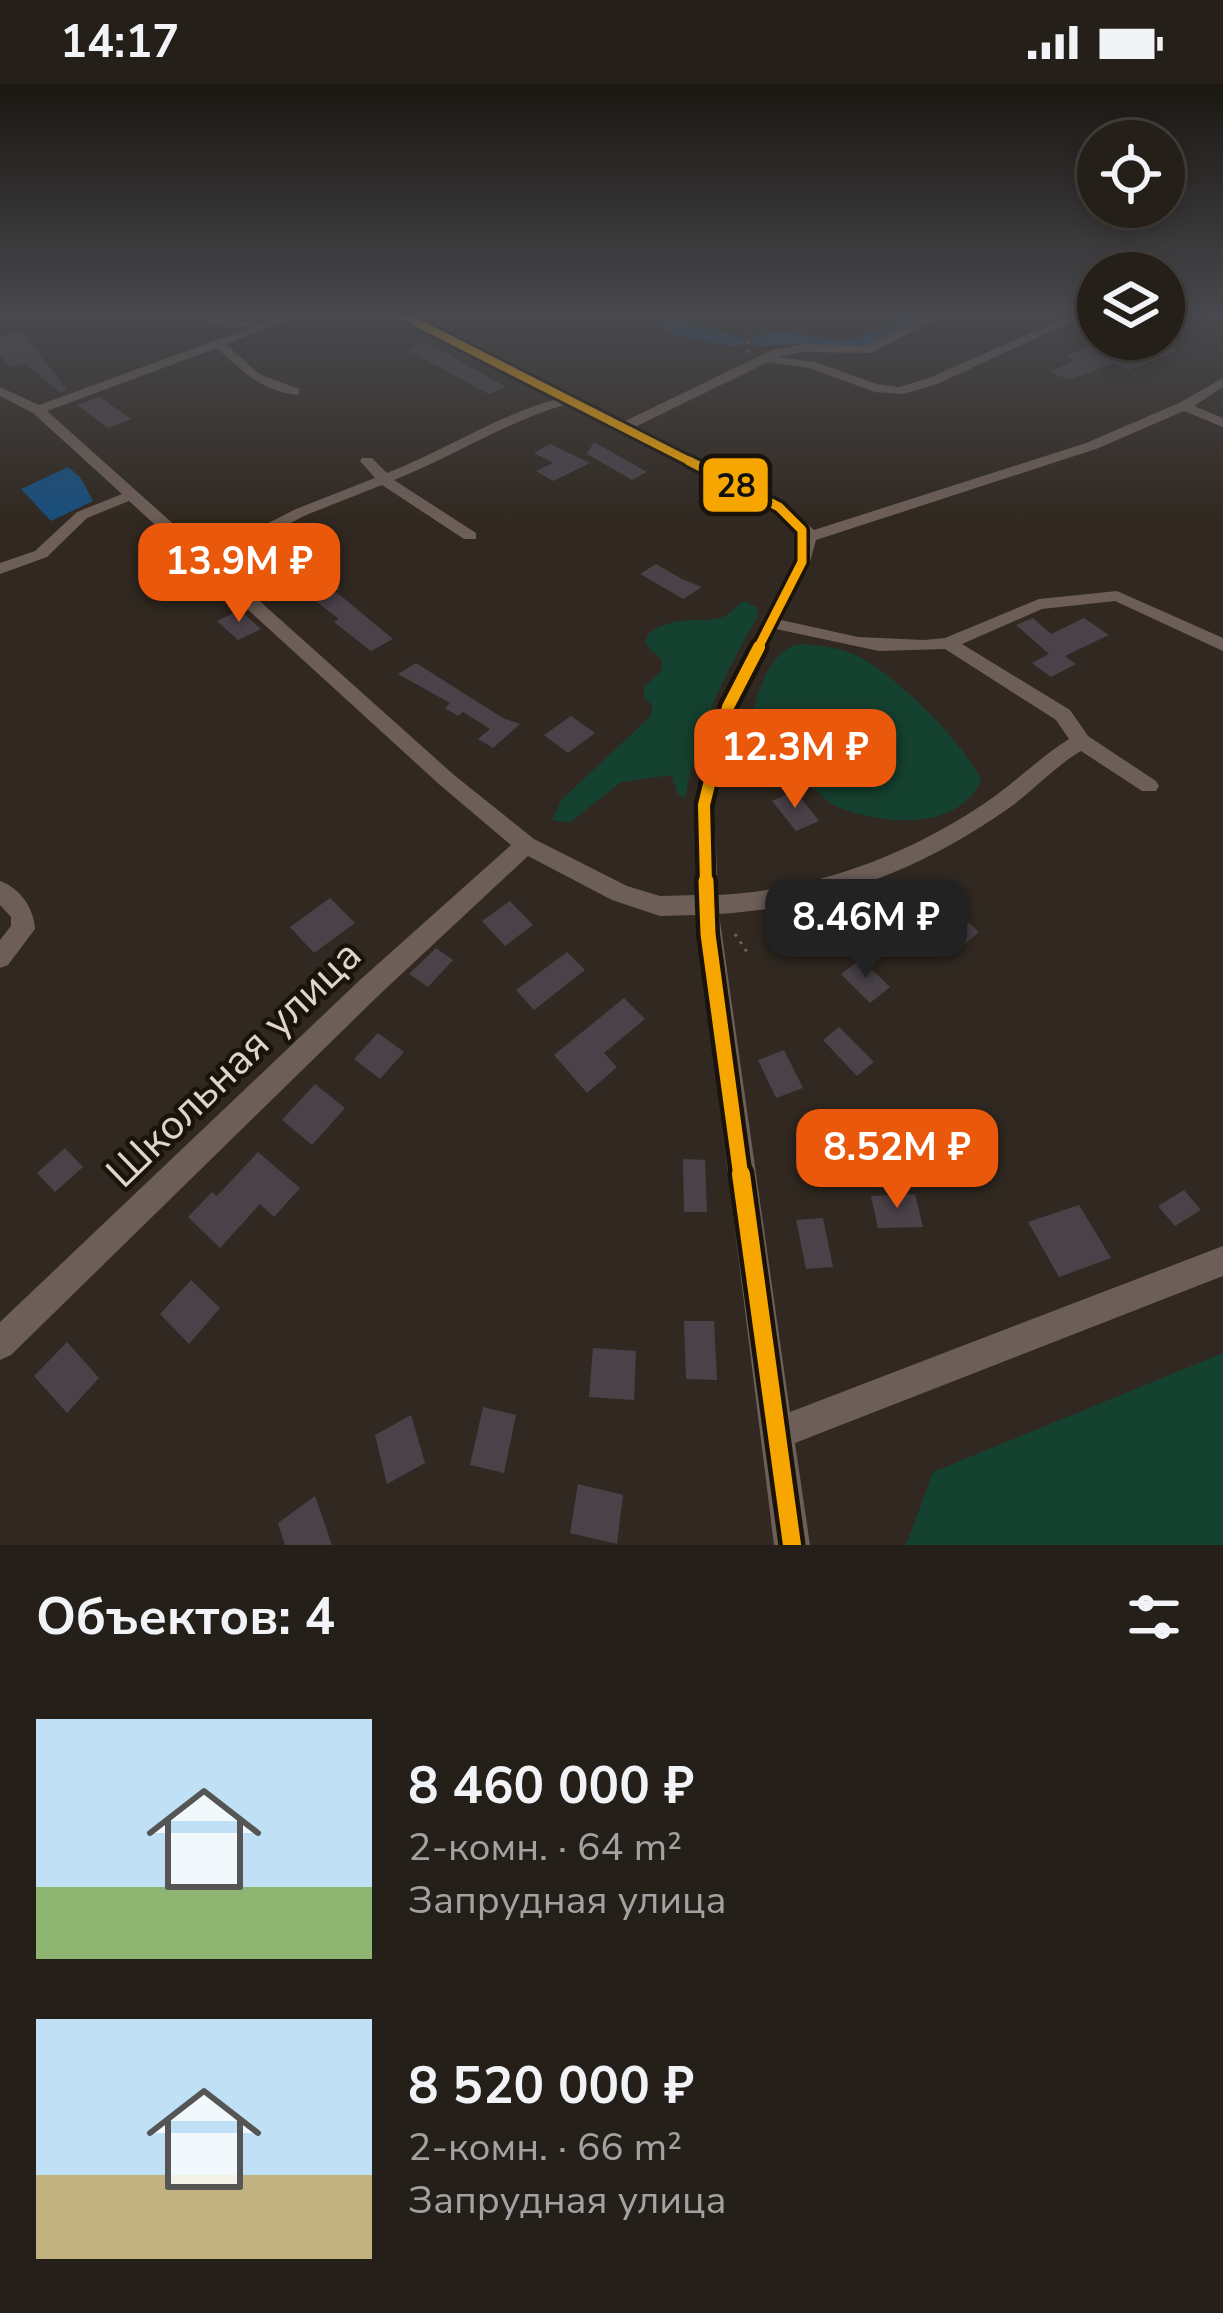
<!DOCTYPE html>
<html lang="ru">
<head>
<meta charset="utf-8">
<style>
	:root { --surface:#251f19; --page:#2d2722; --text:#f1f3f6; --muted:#a3a2a2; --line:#423d38; --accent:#ea580c }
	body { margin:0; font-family:"Nunito Sans",sans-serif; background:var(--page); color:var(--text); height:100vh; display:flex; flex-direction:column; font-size:45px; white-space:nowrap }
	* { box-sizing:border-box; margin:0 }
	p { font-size:39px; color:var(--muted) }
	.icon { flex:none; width:66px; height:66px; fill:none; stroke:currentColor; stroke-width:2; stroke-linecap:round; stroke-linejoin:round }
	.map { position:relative; height:1461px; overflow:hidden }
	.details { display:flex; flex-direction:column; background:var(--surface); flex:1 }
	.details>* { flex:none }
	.controls { position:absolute; left:1077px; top:36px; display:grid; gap:24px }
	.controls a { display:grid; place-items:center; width:108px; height:108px; border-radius:50%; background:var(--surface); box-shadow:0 6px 18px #0003,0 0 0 3px var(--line); font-size:60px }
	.price { position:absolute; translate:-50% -102px; padding:0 27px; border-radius:24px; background:var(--accent); color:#fff; font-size:39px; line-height:78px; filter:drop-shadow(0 3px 6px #0008) }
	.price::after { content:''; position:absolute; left:50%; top:72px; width:36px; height:27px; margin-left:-18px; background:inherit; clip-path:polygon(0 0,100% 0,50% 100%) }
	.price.selected { background:#222; color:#fff }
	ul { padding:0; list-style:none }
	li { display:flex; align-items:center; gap:36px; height:300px; padding:0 36px }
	li span { display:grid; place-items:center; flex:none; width:336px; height:240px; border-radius:0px; color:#555 }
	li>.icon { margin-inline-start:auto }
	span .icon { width:144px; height:144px; fill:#fffc; stroke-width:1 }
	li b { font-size:51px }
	h2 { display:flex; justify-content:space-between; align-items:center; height:144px; padding:0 36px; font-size:51px }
	.status { display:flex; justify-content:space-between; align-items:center; height:84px; padding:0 60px; background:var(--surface); direction:ltr }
	.status svg { height:33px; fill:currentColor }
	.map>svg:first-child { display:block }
	.green { fill:#154130 }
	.water { fill:#194f7d }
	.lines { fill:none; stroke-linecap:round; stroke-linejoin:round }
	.river { fill:#194f7d; fill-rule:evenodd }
	.building { fill:#494249 }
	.path { stroke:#6d615b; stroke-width:3; stroke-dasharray:3 6; stroke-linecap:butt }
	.minor { fill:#6d5e57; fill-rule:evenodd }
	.bus-1-far4-casing { stroke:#1a130c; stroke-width:14 }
	.bus-1-far3-casing { stroke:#1a130c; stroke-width:16 }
	.bus-1-far2-casing { stroke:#1a130c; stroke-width:21 }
	.bus-1-far1-casing { stroke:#1a130c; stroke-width:24 }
	.bus-1-casing { stroke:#1a130c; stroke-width:27 }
	.bus-1-far4 { stroke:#f7a600; stroke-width:8 }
	.bus-1-far3 { stroke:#f7a600; stroke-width:9 }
	.bus-1-far2 { stroke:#f7a600; stroke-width:12 }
	.bus-1-far1 { stroke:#f7a600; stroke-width:15 }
	.bus-1 { stroke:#f7a600; stroke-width:18 }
	.labels { text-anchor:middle; stroke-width:9; stroke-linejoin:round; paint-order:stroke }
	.near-street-label { font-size:42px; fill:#e0d5cc; stroke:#1a130c }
	.line-badge { stroke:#1a130c; stroke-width:4.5 }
	.pale-badge-label { font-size:33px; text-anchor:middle; font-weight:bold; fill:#111 }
</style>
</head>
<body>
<div class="status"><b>14:17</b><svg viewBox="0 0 49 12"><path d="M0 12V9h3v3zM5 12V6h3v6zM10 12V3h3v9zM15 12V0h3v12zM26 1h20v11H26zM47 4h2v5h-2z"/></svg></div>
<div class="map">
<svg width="1223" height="1461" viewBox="0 0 1223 1461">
	<rect width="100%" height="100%" fill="#312921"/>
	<path class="green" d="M744,517l12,6 2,9c-35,59 -61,116 -73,183l-8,-6 -5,-18 -51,7 -52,41 -17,-3 10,-21 88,-82 3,-11 -9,-9v-10l18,-17v-10l-17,-16 3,-10c28,-20 43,-10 71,-16 11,-2 16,-12 25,-17z
		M801,560c16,1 32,3 47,8 40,14 115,89 133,128 -22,52 -100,45 -143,27 -13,-5 -18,-16 -29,-22 -15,-10 -40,-3 -56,-1l-12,-12c9,-38 15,-121 60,-128z
		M1223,1269v192h-317l27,-73z"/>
	<path class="water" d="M68,383l12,10 13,24 -42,20 -30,-32z"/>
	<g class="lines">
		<path class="river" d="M642,231c16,0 92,18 104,26l-9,6 -62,-12z
			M893,231h18l5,9 -64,27 -48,-7 -47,2 -9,-6c29,-20 71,3 103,-1 15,-2 32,-12 46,-17z"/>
	</g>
	<path class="building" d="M22,247l45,59 -7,3 -35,-30 -14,4 -11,-11v-20z
		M1105,257l26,11 25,-10 21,9 -48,19 -15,-7 -45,17 -20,-9 27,-10 -11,-5z
		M425,259l23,11 58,33 -17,7 -82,-44z
		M100,313l31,22 -23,9 -31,-23z
		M594,358l53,30 -15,8 -45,-26z
		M550,360l40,19 -37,18 -17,-10 17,-8 -19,-10z
		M291,475l29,23 7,-3 13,10 -5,2 58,48 -22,12 -37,-29 5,-3 -67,-51z
		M656,480l26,15 20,8 -19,12 -43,-25z
		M240,526l21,19 -23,11 -21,-19z
		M1033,534l18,16 33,-16 25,17 -44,21 11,8 -25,13 -19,-14 17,-9 -33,-29z
		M416,579l87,55 17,6 -27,24 -15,-9 12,-10 -27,-17 -5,4 -13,-8 5,-5 -52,-29z
		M571,632l24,17 -27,20 -24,-18z
		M795,707l24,30 -23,10 -24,-30z
		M330,814l25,25 -41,30 -24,-26z
		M510,817l23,24 -28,21 -23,-25z
		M954,826l25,22 -19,16 -26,-23z
		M436,864l17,12 -25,27 -19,-13z
		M567,868l18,18 -51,40 -18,-20z
		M861,875l29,28 -20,16 -29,-29z
		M624,914l21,21 -41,34 13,14 -30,26 -33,-38z
		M839,943l35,35 -17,14 -34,-36z
		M378,949l26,19 -24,27 -26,-20z
		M784,966l19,38 -27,10 -18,-38z
		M315,1000l30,24 -33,37 -30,-25z
		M65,1064l18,19 -28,25 -18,-19z
		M258,1068l42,36 -26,29 -14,-13 -40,44 -32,-31 24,-25 5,4z
		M683,1075l22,1 2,52h-23z
		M1184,1106l17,20 -26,16 -17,-20z
		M915,1110l8,33 -45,1 -7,-32z
		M1079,1121l32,53 -52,19 -31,-55z
		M823,1134l10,49 -27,2 -10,-49z
		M191,1196l29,28 -31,36 -29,-30z
		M684,1237h30l3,59 -31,-1z
		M67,1258l32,36 -32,35 -33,-37z
		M593,1264l43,3 -2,49 -45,-3z
		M483,1323l33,8 -12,58 -34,-8z
		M411,1331l14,48 -38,21 -12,-49z
		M578,1400l45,11 -6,49 -47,-11z
		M315,1412l17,49h-47l-7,-22z"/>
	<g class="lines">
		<path class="path" d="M748,269l-1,-20 10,-18
			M735,850l12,18"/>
		<path class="minor" d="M0,231h8l-8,3z
			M195,231c11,0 51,5 60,9 -20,8 -42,3 -60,-9z
			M285,231h16l-75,29 33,30 40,15v6c-35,-2 -58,-25 -82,-47l-170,63 160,143 89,-45 79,-31 -15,-17 2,-3h10l15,15c58,-23 109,-57 170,-74l-161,-84h14l213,107 147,-71 32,-7 63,2 65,-31h15l-74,38 -69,-1 -25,5 38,5 62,22 22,3 30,-9 142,-63h15l-149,69 -33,10 -29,-2 -66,-24 -41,-6 -135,66 151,76 30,26 272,-87 93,-40 44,-25v9l-29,19 29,12v9l-39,-16 -88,38 -280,91 -6,22 -29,58 77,17 66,3 21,-2 94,-39 78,-8 106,47v13l-108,-50 -73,8 -80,35 108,66 18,26 68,45 3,5 -3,5h-14l-61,-40c-27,16 -47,39 -72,57 -85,60 -185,100 -290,106l71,498 433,-166v30l-428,167 15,102h-36l-78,-630 -36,1 -48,-16 -84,-44 -149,139 -368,360 -11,5v-38l361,-343 150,-134 -71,-60 -311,-284 -42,17 -40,39 -47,17v-11l35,-12 42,-39 45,-18 -89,-81 -33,-17v-9l39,18zM567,320l207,106c26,21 30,19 20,52l-75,145 -25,98 2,90 -36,1 -33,-10 -93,-47 -80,-64 -238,-213 90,-47 76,-30 82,54h12v-6l-82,-53c59,-23 111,-58 173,-76zM776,545l103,22 66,-2 111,71 13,19c-27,17 -48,38 -74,57 -80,57 -177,94 -277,99l-4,-90 23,-98z
			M0,797c20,7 34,27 35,48l-27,36 -8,3v-28l11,-14v-9l-11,-12z"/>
		<defs>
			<path id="bus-1-far4" d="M402,231l293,149"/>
			<path id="bus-1-far3" d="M689,377l90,46 23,23v32l-45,88"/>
			<path id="bus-1-far2" d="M706,800l-2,-79 24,-98 31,-60"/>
			<path id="bus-1-far1" d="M706,797l2,53 33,243"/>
			<path id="bus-1" d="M741,1090l51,371"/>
		</defs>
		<use href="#bus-1-far4" class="bus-1-far4-casing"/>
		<use href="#bus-1-far3" class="bus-1-far3-casing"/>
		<use href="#bus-1-far2" class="bus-1-far2-casing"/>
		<use href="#bus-1-far1" class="bus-1-far1-casing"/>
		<use href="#bus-1" class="bus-1-casing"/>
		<use href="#bus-1-far4" class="bus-1-far4"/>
		<use href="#bus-1-far3" class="bus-1-far3"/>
		<use href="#bus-1-far2" class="bus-1-far2"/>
		<use href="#bus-1-far1" class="bus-1-far1"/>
		<use href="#bus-1" class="bus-1"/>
	</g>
	<linearGradient id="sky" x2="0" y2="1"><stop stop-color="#1b1712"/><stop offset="0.53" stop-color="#48494e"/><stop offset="1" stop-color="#48494e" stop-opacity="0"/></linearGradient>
	<rect width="1223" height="435" fill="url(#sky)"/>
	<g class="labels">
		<g class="near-street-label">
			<text transform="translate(233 979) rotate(-44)" y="15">Школьная улица</text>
		</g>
	</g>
	<rect class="line-badge" x="701" y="372" width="69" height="58" rx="12" fill="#f7a600"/>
	<g class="pale-badge-label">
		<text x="736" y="413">28</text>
	</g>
</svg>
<div class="controls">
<a><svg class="icon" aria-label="locate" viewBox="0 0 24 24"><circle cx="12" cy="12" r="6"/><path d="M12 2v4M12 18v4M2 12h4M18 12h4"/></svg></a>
<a><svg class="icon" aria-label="layers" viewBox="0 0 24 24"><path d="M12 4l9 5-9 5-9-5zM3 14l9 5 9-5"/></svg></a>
</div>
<b class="price" style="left:239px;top:541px">13.9M ₽</b>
<b class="price" style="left:795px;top:727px">12.3M ₽</b>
<b class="price selected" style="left:866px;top:897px">8.46M ₽</b>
<b class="price" style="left:897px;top:1127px">8.52M ₽</b>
</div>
<section class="details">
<h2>Объектов: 4<svg class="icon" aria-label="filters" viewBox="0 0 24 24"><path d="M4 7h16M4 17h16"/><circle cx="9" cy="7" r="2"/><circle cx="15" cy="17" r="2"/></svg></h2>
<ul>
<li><span style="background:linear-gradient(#bfe0f5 70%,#8fb573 0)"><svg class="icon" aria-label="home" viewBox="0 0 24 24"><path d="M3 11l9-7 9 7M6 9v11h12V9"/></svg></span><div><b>8 460 000 ₽</b><p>2-комн. · 64 m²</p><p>Запрудная улица</p></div></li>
<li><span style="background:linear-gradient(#bfe0f5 65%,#c2b280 0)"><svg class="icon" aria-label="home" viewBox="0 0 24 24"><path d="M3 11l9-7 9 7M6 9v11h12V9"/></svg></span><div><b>8 520 000 ₽</b><p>2-комн. · 66 m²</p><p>Запрудная улица</p></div></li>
</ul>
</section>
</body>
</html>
